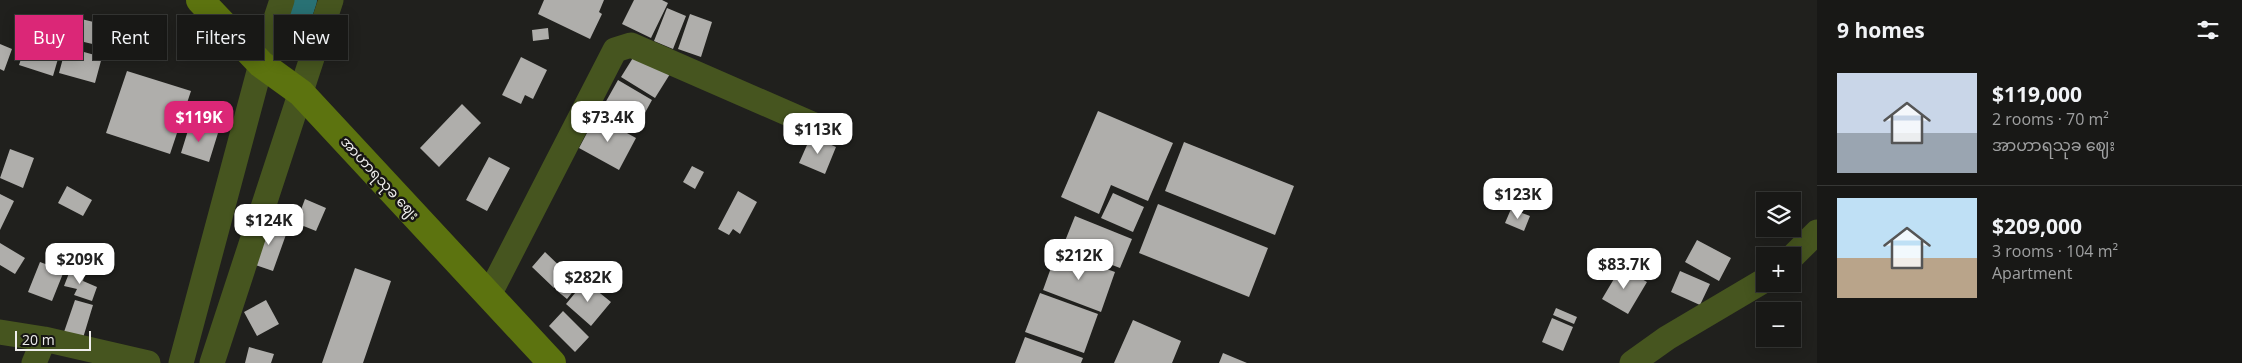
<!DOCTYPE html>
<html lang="en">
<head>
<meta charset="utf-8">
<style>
	:root { --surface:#181816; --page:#21211f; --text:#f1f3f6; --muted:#9fa0a1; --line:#363735; --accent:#db2777 }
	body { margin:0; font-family:"Open Sans","Noto Sans Myanmar",sans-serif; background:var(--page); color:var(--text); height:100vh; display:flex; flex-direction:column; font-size:19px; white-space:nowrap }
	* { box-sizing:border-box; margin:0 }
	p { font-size:16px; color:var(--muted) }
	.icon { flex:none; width:28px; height:28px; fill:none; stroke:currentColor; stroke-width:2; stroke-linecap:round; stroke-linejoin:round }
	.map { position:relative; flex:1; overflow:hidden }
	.drawer { display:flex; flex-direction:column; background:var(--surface); width:425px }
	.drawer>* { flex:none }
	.top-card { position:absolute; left:15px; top:15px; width:475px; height:45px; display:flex; gap:10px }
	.controls { position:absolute; left:1756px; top:192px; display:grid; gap:10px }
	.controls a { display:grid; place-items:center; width:45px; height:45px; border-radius:0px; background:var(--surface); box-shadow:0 2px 12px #0003,0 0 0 1px var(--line); font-size:25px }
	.scale { position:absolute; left:15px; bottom:12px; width:76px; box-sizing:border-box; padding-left:5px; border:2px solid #efeeed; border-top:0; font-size:14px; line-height:18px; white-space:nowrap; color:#efeeed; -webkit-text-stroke:4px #171614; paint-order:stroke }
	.price { position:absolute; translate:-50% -42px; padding:0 11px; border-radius:10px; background:#fff; color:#222; font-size:16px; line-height:32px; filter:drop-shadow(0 1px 2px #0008) }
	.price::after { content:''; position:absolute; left:50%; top:30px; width:15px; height:11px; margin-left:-8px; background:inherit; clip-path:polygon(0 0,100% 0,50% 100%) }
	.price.active { background:var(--accent); color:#fff }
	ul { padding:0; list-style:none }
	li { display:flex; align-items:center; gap:15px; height:125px; padding:0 20px }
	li+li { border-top:1px solid var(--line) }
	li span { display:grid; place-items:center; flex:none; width:140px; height:100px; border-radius:0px; color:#555 }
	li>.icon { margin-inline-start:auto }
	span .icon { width:60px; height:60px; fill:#fffc; stroke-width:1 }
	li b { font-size:21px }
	h2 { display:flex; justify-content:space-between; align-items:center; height:60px; padding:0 20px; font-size:21px }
	.chip { padding:0 18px; border-radius:0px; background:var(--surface); box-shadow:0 2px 12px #0003,0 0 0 1px var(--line); font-size:18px; line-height:45px }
	.chip.active { background:var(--accent); color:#fff }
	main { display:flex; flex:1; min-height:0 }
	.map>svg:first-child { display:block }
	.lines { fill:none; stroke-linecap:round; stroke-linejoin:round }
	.canal { stroke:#297174; stroke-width:26 }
	.building { fill:#afaeab }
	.street { stroke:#46551f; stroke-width:25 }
	.secondary { stroke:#5c730f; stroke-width:28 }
	.labels { text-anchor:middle; stroke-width:5; stroke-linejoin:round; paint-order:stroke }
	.street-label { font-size:14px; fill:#efeeed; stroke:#171614 }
</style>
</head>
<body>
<main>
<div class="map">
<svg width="1817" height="363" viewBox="0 0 1817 363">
	<rect width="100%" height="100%" fill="#20201d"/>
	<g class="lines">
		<path class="canal" d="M291,40l13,-40"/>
	</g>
	<path class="building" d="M544,0h60l-5,12 3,2 -12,25 -52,-25z
		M634,0h28l6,3 -17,35 -29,-14z
		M667,8l19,8 -13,33 -19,-8z
		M690,14l22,8 -11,35 -23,-8z
		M73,17l33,8 -5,21 -34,-8z
		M548,28l1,11 -16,2 -1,-11z
		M29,35l33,10 -9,31 -34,-11z
		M0,44l12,5 -8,22 -4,-2z
		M66,47l36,10 -7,26 -36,-10z
		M636,53l34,21 -15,24 -34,-21z
		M521,57l26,13 -14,29 -8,-4 -4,9 -19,-9z
		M127,71l64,20 -21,63 -64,-21z
		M618,80l34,20 -17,31 -35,-19z
		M462,104l19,19 -42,44 -19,-19z
		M1098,111l75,32 -25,58 -37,-16 -12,29 -38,-17z
		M596,116l40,22 -17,32 -40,-22z
		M190,124l28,9 -9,29 -28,-9z
		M811,136l25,11 -11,27 -26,-11z
		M1184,142l110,44 -19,49 -110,-44z
		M10,149l24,9 -11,30 -23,-10z
		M489,157l21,11 -23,43 -21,-11z
		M692,166l12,6 -9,17 -12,-7z
		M67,186l25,14 -9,16 -25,-13z
		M738,191l19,11 -17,32 -7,-5 -4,6 -11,-6z
		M1113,193l31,14 -11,25 -32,-14z
		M0,194l14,7 -14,29z
		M305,199l21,9 -10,23 -20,-8z
		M1158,204l110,44 -19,49 -110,-44z
		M1511,209l19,7 -6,15 -19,-8z
		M1075,216l57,23 -12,29 -57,-22z
		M266,220l22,9 -15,42 -23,-8z
		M1697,240l34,18 -12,23 -34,-19z
		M0,243l25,15 -10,16 -15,-9z
		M1057,251l58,21 -14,40 -58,-22z
		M545,252l22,21 -13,15 -22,-21z
		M40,262l24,9 -12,30 -24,-9z
		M1621,267l26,15 -19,32 -26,-15z
		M71,268l14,5 -2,8 14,6 -5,14 -18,-6 3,-6 -13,-3z
		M355,268l36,13 -28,82h-41z
		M572,270l11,9 -16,20 -11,-9z
		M1680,271l30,13 -10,21 -29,-13z
		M585,281l26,21 -20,24 -25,-22z
		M1040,293l58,21 -14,39 -59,-21z
		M75,300l18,5 -10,33 -19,-6z
		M266,300l13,24 -22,12 -13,-24z
		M1556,308l21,9 -3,7 -21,-9z
		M563,311l26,26 -14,15 -26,-26z
		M1552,318l21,9 -10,24 -21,-9z
		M1133,320l48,21 -9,22h-58z
		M1025,337l58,21 -2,5h-66z
		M249,347l25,7 -3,9h-26z
		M1223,353l24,10h-28z"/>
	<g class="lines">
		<path class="street" d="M1792,257l25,-25
			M489,295l126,-245 16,-5 190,83
			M0,332l44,7 104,24
			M34,363l10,-24
			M181,363l80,-299 21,-64
			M212,363l119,-363
			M1632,363l35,-25 98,-58"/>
		<path class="secondary" d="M200,0l61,64 40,29 251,270"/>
	</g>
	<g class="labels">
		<g class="street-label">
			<text transform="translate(380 178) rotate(47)" y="5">အာဟာရသုခ ဈေး</text>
		</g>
	</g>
</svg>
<div class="controls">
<a><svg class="icon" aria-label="layers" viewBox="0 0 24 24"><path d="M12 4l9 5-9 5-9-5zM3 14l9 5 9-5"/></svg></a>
<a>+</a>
<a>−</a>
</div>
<div class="scale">20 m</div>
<b class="price active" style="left:199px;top:143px">$119K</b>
<b class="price" style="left:608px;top:143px">$73.4K</b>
<b class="price" style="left:818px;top:155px">$113K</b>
<b class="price" style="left:1518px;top:220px">$123K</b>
<b class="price" style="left:269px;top:246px">$124K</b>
<b class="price" style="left:1079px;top:281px">$212K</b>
<b class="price" style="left:80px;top:285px">$209K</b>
<b class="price" style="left:1624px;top:290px">$83.7K</b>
<b class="price" style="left:588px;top:303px">$282K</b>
<div class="top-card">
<a class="chip active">Buy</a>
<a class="chip">Rent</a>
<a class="chip">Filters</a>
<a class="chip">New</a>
</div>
</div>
<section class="drawer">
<h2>9 homes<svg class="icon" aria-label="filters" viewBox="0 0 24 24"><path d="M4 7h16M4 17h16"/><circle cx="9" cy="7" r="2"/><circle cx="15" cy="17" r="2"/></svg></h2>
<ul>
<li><span style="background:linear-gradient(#c9d6e8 60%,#9aa5b1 0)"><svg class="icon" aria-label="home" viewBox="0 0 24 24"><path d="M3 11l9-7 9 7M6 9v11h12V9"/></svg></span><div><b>$119,000</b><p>2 rooms · 70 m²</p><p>အာဟာရသုခ ဈေး</p></div></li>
<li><span style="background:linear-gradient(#bfe0f5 60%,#b9a48a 0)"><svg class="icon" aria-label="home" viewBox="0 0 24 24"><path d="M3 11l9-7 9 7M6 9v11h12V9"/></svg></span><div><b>$209,000</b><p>3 rooms · 104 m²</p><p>Apartment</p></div></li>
</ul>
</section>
</main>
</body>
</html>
